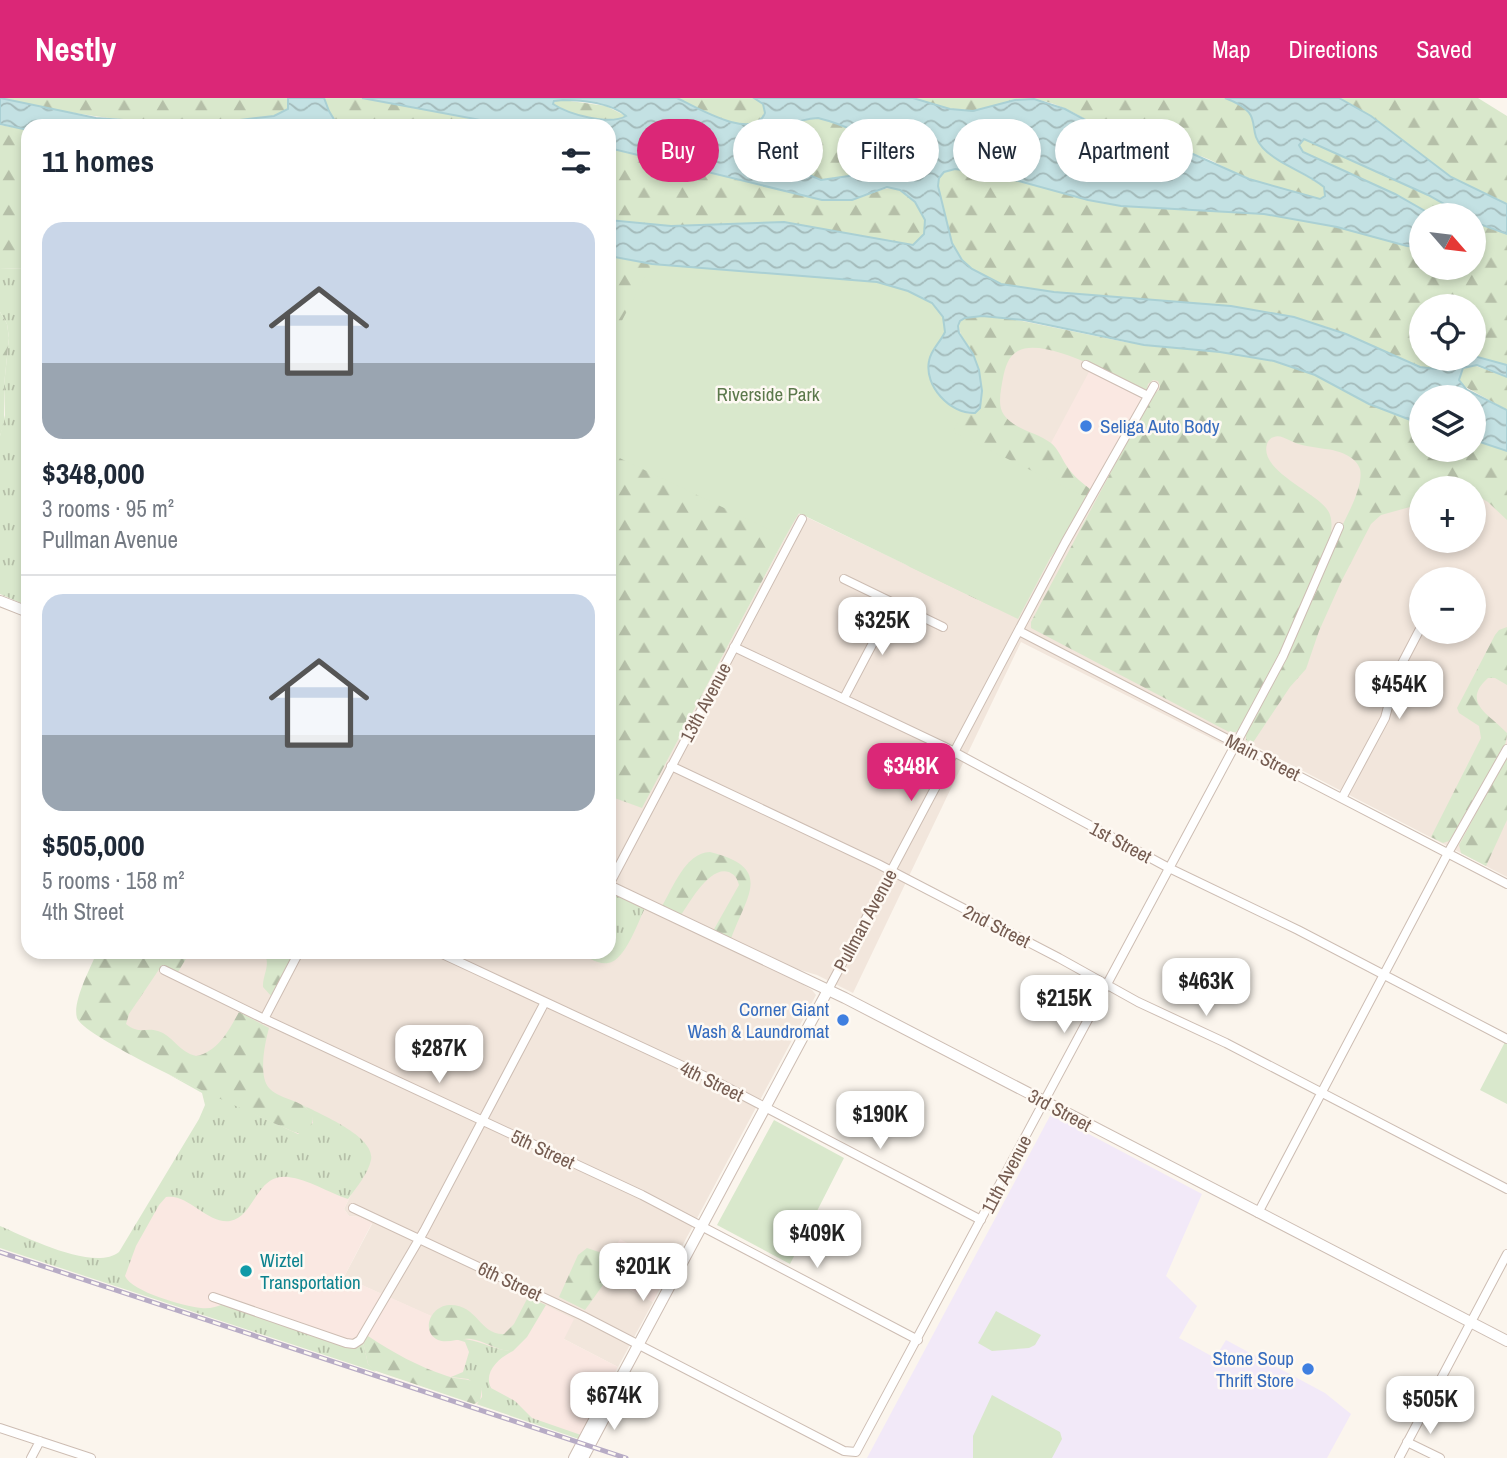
<!DOCTYPE html>
<html lang="en">
<head>
<meta charset="utf-8">
<style>
	:root { --surface:#fff; --page:#f2f2f3; --text:#1f2937; --muted:#747a83; --line:#e0e1e3; --accent:#db2777 }
	body { margin:0; font-family:"Archivo Narrow",sans-serif; background:var(--page); color:var(--text); height:100vh; display:flex; flex-direction:column; font-size:26px; white-space:nowrap }
	* { box-sizing:border-box; margin:0 }
	p { font-size:23px; color:var(--muted) }
	.icon { flex:none; width:38px; height:38px; fill:none; stroke:currentColor; stroke-width:2; stroke-linecap:round; stroke-linejoin:round }
	.map { position:relative; flex:1; overflow:hidden }
	.details { position:absolute; left:21px; top:21px; width:595px; height:840px; display:flex; flex-direction:column; background:var(--surface); border-radius:21px; box-shadow:0 4px 10px #0003 }
	.details>* { flex:none }
	.banner { position:absolute; left:637px; top:21px; width:665px; height:63px; display:flex; gap:14px }
	.needle { width:46px; rotate:118deg }
	.buttons { position:absolute; left:1409px; top:105px; display:grid; gap:14px }
	.buttons a { display:grid; place-items:center; width:77px; height:77px; border-radius:50%; background:var(--surface); box-shadow:0 4px 10px #0003; font-size:35px }
	.price { position:absolute; translate:-50% -60px; padding:0 16px; border-radius:14px; background:#fff; color:#222; font-size:23px; line-height:46px; filter:drop-shadow(0 2px 4px #0008) }
	.price::after { content:''; position:absolute; left:50%; top:42px; width:21px; height:16px; margin-left:-10px; background:inherit; clip-path:polygon(0 0,100% 0,50% 100%) }
	.price.active { background:var(--accent); color:#fff }
	ul { padding:0; list-style:none }
	li { display:grid; align-content:center; gap:14px; height:371px; padding:0 21px }
	li+li { border-top:2px solid var(--line) }
	li span { display:grid; place-items:center; height:217px; border-radius:21px; color:#555 }
	li>.icon { margin-inline-start:auto }
	span .icon { width:126px; height:126px; fill:#fffc; stroke-width:1 }
	li b { font-size:30px }
	h2 { display:flex; justify-content:space-between; align-items:center; height:84px; padding:0 21px; font-size:30px }
	.pill { padding:0 24px; border-radius:32px; background:var(--surface); box-shadow:0 4px 10px #0003; font-size:24px; line-height:63px }
	.pill.active { background:var(--accent); color:#fff }
	header { display:flex; align-items:center; gap:42px; box-sizing:border-box; height:98px; padding:0 35px; background:var(--accent); color:#fff }
	header strong { font-size:33px }
	nav { display:flex; gap:38px; margin-inline-start:auto; font-size:24px }
	.map>svg:first-child { display:block }
	.residential { fill:#f2e6dc; fill-rule:evenodd }
	.commercial { fill:#fae8e2 }
	.education { fill:#f2e9f8 }
	.grass { fill:url(#grass-tufts) }
	.forest { fill:url(#forest-firs) }
	.park { fill:#d9e8cc }
	.water { fill:url(#water-waves); stroke:#aad0d4; stroke-width:2; fill-rule:evenodd }
	.lines { fill:none; stroke-linecap:round; stroke-linejoin:round }
	.minor-casing { stroke:#cdbdb3; stroke-width:10 }
	.tertiary-casing { stroke:#cdbdb3; stroke-width:12 }
	.minor { stroke:#fff; stroke-width:8 }
	.tertiary { stroke:#fff; stroke-width:10 }
	.rail-casing { stroke:#b7abc5; stroke-width:5 }
	.rail { stroke:#fef9f3; stroke-width:2.5; stroke-dasharray:8; stroke-linecap:butt }
	.shop-dot { fill:#3f7fe0; stroke:#fef9f3; stroke-width:2.5 }
	.culture-dot { fill:#0f9aa8; stroke:#fef9f3; stroke-width:2.5 }
	.labels { text-anchor:middle; stroke-width:5; stroke-linejoin:round; paint-order:stroke }
	.park-label { font-size:19px; fill:#5b784b; stroke:#fef9f3 }
	.shop-label { font-size:19px; fill:#366cbe; stroke:#fef9f3; text-anchor:end }
	.street-label { font-size:19px; fill:#755c51; stroke:#fef9f3 }
	.culture-label { font-size:19px; fill:#0d838f; stroke:#fef9f3; text-anchor:start }
</style>
</head>
<body>
<header>
<strong>Nestly</strong>
<nav><a>Map</a><a>Directions</a><a>Saved</a></nav>
</header>
<div class="map">
<svg width="1507" height="1360" viewBox="0 0 1507 1360">
	<defs>
		<pattern id="grass-tufts" width="24" height="20" patternUnits="userSpaceOnUse" patternTransform="scale(1.75)"><rect width="24" height="20" fill="#d9e8cc"/><path d="M3 7l-1-3M5 7V3M7 7l1-3M15 17l-1-3M17 17v-4M19 17l1-3" fill="none" stroke="#b5bfa8"/></pattern>
		<pattern id="forest-firs" width="22" height="20" patternUnits="userSpaceOnUse" patternTransform="scale(1.75)"><rect width="22" height="20" fill="#d9e8cc"/><path d="M5 1l3.5 6h-7zM16 11l3.5 6h-7z" fill="#b5bfa8"/></pattern>
		<pattern id="water-waves" width="16" height="10" patternUnits="userSpaceOnUse" patternTransform="scale(1.75)"><rect width="16" height="10" fill="#c3e1e3"/><path d="M0 5q4-4 8 0t8 0" fill="none" stroke="#a3baba"/></pattern>
	</defs>
	<rect width="100%" height="100%" fill="#fbf5ed"/>
	<path class="residential" d="M961,238l365,44 52,29 43,15v26h53v-10l33,11v426l-254,-132 -7,11 -225,-114 -168,351 -36,-18 -27,-8 -181,-86v-145l57,26 132,-249 220,105 37,-69 20,-26 67,-124 -2,-3 -104,75 -73,-60zM1421,390h53v53h-53zM1421,481h53v53h-53z
		M609,793l180,85 23,14 4,5 -145,272 -51,-27 -19,35 52,27 -35,65 -54,-28 -56,12 -164,-74 28,-53 -12,-7 -11,-1 -5,-7 20,-41 -284,-151 35,-65h494z"/>
	<path class="commercial" d="M1090,272l52,28 -53,101 -53,-28z
		M218,992l146,77 -20,42 5,7 11,1 12,6 -28,54 164,73 27,-50 39,19 -10,20 54,28 -38,71 -465,-153z
		M620,1141l51,28 -18,35 -52,-27z"/>
	<path class="education" d="M1051,1016l151,80 -36,82 31,30 -18,32 36,20 11,-18 99,53 26,21 -24,44h-460z"/>
	<path class="grass" d="M0,170l28,1v337l-28,-12v-158l5,-21 -1,-30 5,-47 -2,-14 -7,-12z
		M613,795l32,15c-7,14 -20,53 -37,55 -10,2 -22,-7 -31,-11h32v-52z
		M168,976l130,60 15,-11v-4l-7,-12 -7,-4c18,10 77,33 72,57 -3,14 -15,28 -23,39 -19,-6 -40,-20 -60,-22 -32,-4 -33,40 -58,44 -23,3 -42,-28 -64,-24l-7,8 -23,41 -11,30c7,16 59,30 76,32 8,1 16,-1 22,-4l123,43h8l9,-5 5,22 8,8 -376,-124v-22c26,11 94,46 119,26l80,-133 6,-14 -3,-12z
		M455,1241c21,-2 38,12 58,12 -14,7 -30,21 -22,37l24,13 17,17 49,17 -2,4 -106,-36 4,1 5,-7v-8l-14,-10 -17,-2 12,-5 6,-20 -4,-10z"/>
	<path class="forest" d="M2,0h286l2,6 -4,7c-15,8 -36,8 -53,9 -83,7 -150,-3 -231,-22z
		M324,0h38l151,28h-175l-9,-15z
		M677,0h77l9,6 2,9 -6,9c-26,9 -59,-13 -82,-24z
		M913,0h312c45,19 18,31 39,50 16,15 38,25 57,37l4,4 1,5 -3,4 -5,1c-28,-7 -56,-14 -82,-26 -14,-6 -29,-17 -44,-19 -18,-3 -35,2 -53,-5 -32,-14 -61,-39 -95,-48 -24,-3 -40,5 -63,9 -23,3 -47,-3 -68,-12z
		M1340,0h138l29,18v88l-56,-27 -80,-61z
		M563,2l43,6 20,10c-20,10 -56,-1 -73,-12l3,-3z
		M818,20c24,5 64,22 82,39l-1,4 -22,11 -56,8 -69,-29c8,-16 47,-33 66,-33z
		M0,27l28,5v139l-28,-1z
		M1302,42h7l129,59 26,16h-32l-37,-21 -92,-42 -4,-5z
		M609,50l213,52c11,1 22,1 33,-1 26,-7 41,-23 62,6 4,6 9,12 8,20 0,10 -5,17 -14,20l-127,-23 -113,4 -62,-6z
		M955,71l50,7 83,24 47,7 129,7 73,13 70,19 14,1v21h53v-47l33,13v131l-33,-9v-50h-53v53h30l-15,10 -16,-2 -93,-40 -73,-17 -200,-18 -53,-8 -29,-15 -10,-9 -10,-17 -14,-57 2,-11 4,-3z
		M609,158c64,15 131,15 196,20 41,2 82,3 120,22 13,8 27,24 18,39 -5,8 -12,13 -14,23 -6,25 19,48 41,54l10,-6c5,-17 0,-40 -8,-56 -5,-11 -16,-17 -12,-31l5,-3 17,-2 26,2 117,24 95,10 54,9 41,14 54,29 52,20v26h53v-10l33,11v69l-19,-18 -14,-8v-6h-53v16l-40,11 -10,9 -30,58 -22,49 -13,38 -16,18 -38,57 -6,-4v-8c18,-36 39,-72 55,-109 10,-23 18,-47 27,-70 9,-20 37,-63 32,-84 -4,-13 -23,-19 -35,-20 -12,-2 -25,-3 -36,-9 -5,-2 -10,-5 -15,-3 -4,1 -6,4 -7,7 -8,26 46,47 59,64 6,7 6,15 5,25l-37,97 -54,98 -4,4h-7l-198,-104v-6l121,-227 7,-5 1,-4 -2,-5 -5,-1 -5,4 -1,6 -3,1c-26,-13 -99,-55 -126,-40 -10,5 -13,17 -15,27 -2,11 -6,28 1,37 11,15 33,17 47,28 7,6 10,14 15,22 7,11 17,19 27,26l-16,29 -26,37c-19,-3 -35,3 -36,25 0,9 4,14 1,22l-8,5 -13,-1 -85,-41 -10,-7v-9c18,-18 72,33 79,-6 5,-33 -42,-16 -60,-24 -24,-9 -22,-50 -53,-45 -9,2 -16,9 -23,13 -20,8 -26,8 -38,27l-7,-3 -156,295 -33,-12z
		M0,214l7,12 2,14 -5,47v38l-4,13z
		M1473,267l34,12v33l-45,-25 -3,-5 2,-10z
		M1507,529v58l-12,-7h-7c-28,25 3,37 19,55 0,27 -42,83 -58,108l-6,2 -12,-6 50,-99 -2,-12 -20,-13 -2,-5 38,-73 4,-5z
		M1507,658v64l-21,46 -25,-13 -2,-8z
		M710,754c65,16 36,44 21,87l-18,-8 26,-46c-2,-7 -4,-10 -10,-13 -19,-7 -39,30 -48,43l-19,-9c11,-18 23,-53 48,-54z
		M97,854h93l-12,20 -16,-7 -33,49 -3,10c14,11 19,3 32,7 14,4 21,21 38,25 22,-4 33,-26 43,-44l30,16c-4,14 -11,48 0,60 13,14 38,10 44,31l-3,10 -8,5 -8,-2c-32,-14 -209,-92 -217,-114 -5,-16 14,-51 20,-66z
		M262,854h34l-24,45 -9,-10c-1,-12 10,-25 -1,-35z
		M587,1150l15,5 7,7 -6,25 -18,25 -26,-13 19,-42z
		M528,1199l18,8 -19,32 -14,14c-14,1 -28,-10 -42,-12 -10,-2 -23,5 -33,1 -18,-9 -7,-34 11,-35 29,-1 30,30 55,29l10,-10z
		M368,1238c24,16 51,31 79,40 13,5 26,0 35,13l-2,12 -6,3 -101,-34 -5,-6 -5,-22z"/>
	<path class="park" d="M652,166c38,3 76,6 114,9 42,3 172,-1 180,55 -3,10 -10,16 -14,25 -11,25 9,48 31,58l-10,21 136,67 -12,21 -22,29 -37,70 -219,-106 -14,24 -176,-84v-108z
		M1505,944l2,1v61l-27,-14z
		M774,1022l70,38 -54,106 -73,-39z
		M996,1213l45,24 -6,10 -6,3 -37,3 -14,-8z
		M992,1297l68,37 2,7 -10,19h-79v-22z"/>
	<path class="water" d="M0,0l96,20 69,5 75,-3 34,-4 14,-7v-11h36l5,13 9,15h-310v4l-28,-6z
		M362,0h315c19,9 77,44 88,15l-2,-9 -9,-6h159l37,11 23,2 42,-11 19,-1 31,10 76,41 17,3 35,1 56,25 71,20 5,-3 -1,-9c-18,-15 -45,-22 -61,-39 -19,-20 5,-34 -38,-50h114l32,18 80,61 56,27v30l-33,-12v-7h-10l-36,-20 -124,-56 -5,6 4,7 92,42 37,21h-11v32l-14,-1 -70,-19 -73,-13 -143,-8 -33,-6 -95,-26 -38,-5 -11,3 -5,6 -1,8 14,57 10,17 10,9 29,15 53,8 177,14 63,11 52,17 74,33 16,2 15,-10h23v-3l33,9v12l-30,-12 -14,3 -4,12 8,10 40,20v41l-33,-11v-43h-53v27l-52,-20 -54,-29 -41,-14 -54,-9 -76,-7 -120,-25 -42,-4 -17,2 -5,3 -2,5 1,7 14,21 6,16 3,21 -2,17 -5,5c-25,1 -51,-27 -46,-52 2,-12 11,-18 16,-29l-2,-15 -11,-14 -24,-12 -31,-9 -225,-18 -43,-8v-36l62,6 113,-4 129,23 11,-11 1,-14 -10,-18 -15,-12 -13,-3 -35,13h-30l-213,-52v-22h-96zM563,2c19,0 49,3 63,16 -17,10 -58,-2 -73,-12l1,-3zM818,20c17,4 76,26 82,42l-23,12 -56,8 -69,-29c8,-16 48,-33 66,-33z"/>
	<g class="lines">
		<defs>
			<path id="minor" d="M1086,267l62,31
				M844,481l99,48
				M1019,533l488,253
				M734,549l209,99 226,122 129,62 209,109
				M844,600l50,-95
				M671,668l207,98 181,94 79,44 88,41 281,146
				M1342,700l43,-80 12,-45 24,-46
				M609,787l193,-366
				M438,854l279,130 264,138
				M164,872l94,46 384,179 276,145
				M828,892l237,-447 89,-157
				M264,921l35,-67
				M353,1110l230,108 261,135 12,1 427,-796 56,-129
				M1258,1115l190,-360 59,-104
				M213,1199l133,46 8,1 6,-4 64,-109 121,-229
				M0,1330l91,30
				M1407,1344l33,16
				M31,1360l9,-17
				M1399,1360l108,-204"/>
			<path id="tertiary" d="M0,503l28,11
				M609,788l236,112 662,343
				M574,1360l28,-53 10,-11 216,-404
				M583,1360l26,-49 3,-14"/>
		</defs>
		<use href="#minor" class="minor-casing"/>
		<use href="#tertiary" class="tertiary-casing"/>
		<use href="#minor" class="minor"/>
		<use href="#tertiary" class="tertiary"/>
		<defs>
			<path id="rail" d="M0,1154l626,206"/>
		</defs>
		<use href="#rail" class="rail-casing"/>
		<use href="#rail" class="rail"/>
	</g>
	<g class="shop-dot">
		<circle cx="1086" cy="328" r="7"/>
		<circle cx="843" cy="922" r="7"/>
		<circle cx="1308" cy="1271" r="7"/>
	</g>
	<circle class="culture-dot" cx="246" cy="1173" r="7"/>
	<g class="labels">
		<g class="park-label">
			<text x="768" y="303">Riverside Park</text>
		</g>
		<g class="shop-label">
			<text x="1100" y="335" text-anchor="start">Seliga Auto Body</text>
			<text x="829" y="918">Corner Giant<tspan x="829" dy="22">Wash &amp; Laundromat</tspan></text>
			<text x="1294" y="1267">Stone Soup<tspan x="1294" dy="22">Thrift Store</tspan></text>
		</g>
		<g class="street-label">
			<text transform="translate(705 604) rotate(-62)" y="7">13th Avenue</text>
			<text transform="translate(1263 659) rotate(27)" y="7">Main Street</text>
			<text transform="translate(1121 744) rotate(28)" y="7">1st Street</text>
			<text transform="translate(865 822) rotate(-62)" y="7">Pullman Avenue</text>
			<text transform="translate(997 828) rotate(27)" y="7">2nd Street</text>
			<text transform="translate(712 983) rotate(26)" y="7">4th Street</text>
			<text transform="translate(1060 1012) rotate(28)" y="7">3rd Street</text>
			<text transform="translate(543 1051) rotate(25)" y="7">5th Street</text>
			<text transform="translate(1006 1076) rotate(-62)" y="7">11th Avenue</text>
			<text transform="translate(510 1183) rotate(25)" y="7">6th Street</text>
		</g>
		<g class="culture-label">
			<text x="260" y="1169">Wiztel<tspan x="260" dy="22">Transportation</tspan></text>
		</g>
	</g>
</svg>
<div class="buttons">
<a><svg class="needle" viewBox="-14 -14 28 28"><path d="M0-13l5 13h-10z" fill="#e53935"/><path d="M0 13l5-13h-10z" fill="#747a83"/></svg></a>
<a><svg class="icon" aria-label="locate" viewBox="0 0 24 24"><circle cx="12" cy="12" r="6"/><path d="M12 2v4M12 18v4M2 12h4M18 12h4"/></svg></a>
<a><svg class="icon" aria-label="layers" viewBox="0 0 24 24"><path d="M12 4l9 5-9 5-9-5zM3 14l9 5 9-5"/></svg></a>
<a>+</a>
<a>−</a>
</div>
<b class="price" style="left:882px;top:559px">$325K</b>
<b class="price" style="left:1399px;top:623px">$454K</b>
<b class="price active" style="left:911px;top:705px">$348K</b>
<b class="price" style="left:1206px;top:920px">$463K</b>
<b class="price" style="left:1064px;top:937px">$215K</b>
<b class="price" style="left:439px;top:987px">$287K</b>
<b class="price" style="left:880px;top:1053px">$190K</b>
<b class="price" style="left:817px;top:1172px">$409K</b>
<b class="price" style="left:643px;top:1205px">$201K</b>
<b class="price" style="left:614px;top:1334px">$674K</b>
<b class="price" style="left:1430px;top:1338px">$505K</b>
<div class="banner">
<a class="pill active">Buy</a>
<a class="pill">Rent</a>
<a class="pill">Filters</a>
<a class="pill">New</a>
<a class="pill">Apartment</a>
</div>
<section class="details">
<h2>11 homes<svg class="icon" aria-label="filters" viewBox="0 0 24 24"><path d="M4 7h16M4 17h16"/><circle cx="9" cy="7" r="2"/><circle cx="15" cy="17" r="2"/></svg></h2>
<ul>
<li><span style="background:linear-gradient(#c9d6e8 65%,#9aa5b1 0)"><svg class="icon" aria-label="home" viewBox="0 0 24 24"><path d="M3 11l9-7 9 7M6 9v11h12V9"/></svg></span><div><b>$348,000</b><p>3 rooms · 95 m²</p><p>Pullman Avenue</p></div></li>
<li><span style="background:linear-gradient(#c9d6e8 65%,#9aa5b1 0)"><svg class="icon" aria-label="home" viewBox="0 0 24 24"><path d="M3 11l9-7 9 7M6 9v11h12V9"/></svg></span><div><b>$505,000</b><p>5 rooms · 158 m²</p><p>4th Street</p></div></li>
</ul>
</section>
</div>
</body>
</html>
